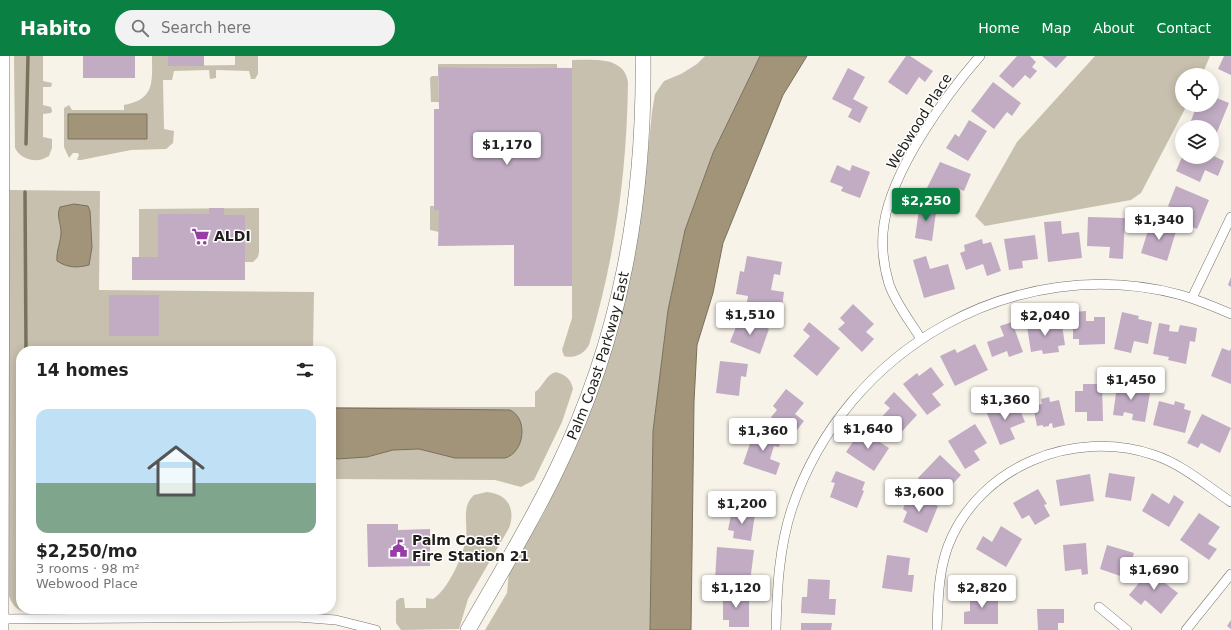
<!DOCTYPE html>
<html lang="en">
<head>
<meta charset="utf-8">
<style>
	:root { --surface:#fff; --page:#f2f2f2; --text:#222; --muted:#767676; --line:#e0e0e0; --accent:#0b8043 }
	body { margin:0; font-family:"DejaVu Sans",sans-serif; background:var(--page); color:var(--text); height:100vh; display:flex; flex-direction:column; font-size:15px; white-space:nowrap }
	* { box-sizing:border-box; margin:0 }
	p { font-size:13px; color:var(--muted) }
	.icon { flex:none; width:22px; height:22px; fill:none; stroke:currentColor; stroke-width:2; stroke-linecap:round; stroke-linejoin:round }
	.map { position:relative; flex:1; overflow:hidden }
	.details { position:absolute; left:16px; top:290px; width:320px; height:268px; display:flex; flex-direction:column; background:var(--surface); border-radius:16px; box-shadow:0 2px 10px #0003 }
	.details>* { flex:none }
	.controls { position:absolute; left:1175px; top:12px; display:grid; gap:8px }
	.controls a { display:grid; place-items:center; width:44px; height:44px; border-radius:50%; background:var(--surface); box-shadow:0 2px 10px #0003; font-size:20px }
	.price { position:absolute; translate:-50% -34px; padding:0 9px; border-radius:4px; background:#fff; color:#222; font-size:13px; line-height:26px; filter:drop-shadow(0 1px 2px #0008) }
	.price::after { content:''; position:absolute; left:50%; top:24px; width:12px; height:9px; margin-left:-6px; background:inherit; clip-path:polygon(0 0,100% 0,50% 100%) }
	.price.current { background:var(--accent); color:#fff }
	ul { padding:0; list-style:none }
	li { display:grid; align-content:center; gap:8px; height:212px; padding:0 20px }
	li+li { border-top:1px solid var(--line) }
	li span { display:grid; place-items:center; height:124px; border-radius:12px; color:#555 }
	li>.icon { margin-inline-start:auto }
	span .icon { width:72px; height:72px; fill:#fffc; stroke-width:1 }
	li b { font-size:17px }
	h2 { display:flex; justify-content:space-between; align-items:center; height:48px; padding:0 20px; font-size:17px }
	header { display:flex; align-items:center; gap:24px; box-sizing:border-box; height:56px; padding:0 20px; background:var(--accent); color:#fff }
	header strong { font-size:19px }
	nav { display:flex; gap:22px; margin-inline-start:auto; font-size:14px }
	.search { width:280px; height:36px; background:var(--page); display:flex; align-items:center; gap:10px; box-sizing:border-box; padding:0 14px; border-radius:22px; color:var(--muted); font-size:15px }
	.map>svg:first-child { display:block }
	.green { fill:#c8c0ae; fill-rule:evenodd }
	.water { fill:#a19479; stroke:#7a715c }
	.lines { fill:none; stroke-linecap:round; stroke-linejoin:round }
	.stream { stroke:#7a715c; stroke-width:3.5 }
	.building { fill:#c1acc4 }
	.minor-casing { stroke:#77736b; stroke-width:10 }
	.primary-casing { stroke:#77736b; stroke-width:16 }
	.minor { stroke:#fff; stroke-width:9 }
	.primary { stroke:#fff; stroke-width:15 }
	.labels { text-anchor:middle; stroke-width:3; stroke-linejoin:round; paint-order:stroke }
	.street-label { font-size:14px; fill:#1f1e1a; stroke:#fff }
	.poi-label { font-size:14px; font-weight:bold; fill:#1f1e1a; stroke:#fff; text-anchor:start }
</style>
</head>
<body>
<header>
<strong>Habito</strong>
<div class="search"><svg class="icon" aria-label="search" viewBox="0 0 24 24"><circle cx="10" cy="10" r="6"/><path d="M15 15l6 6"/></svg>Search here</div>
<nav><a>Home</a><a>Map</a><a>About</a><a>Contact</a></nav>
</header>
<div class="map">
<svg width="1231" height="574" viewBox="0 0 1231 574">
	<rect width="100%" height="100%" fill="#f7f3e9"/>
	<path class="green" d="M14,0h29v25l9,2 -1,4h-8v18l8,2 1,4 -1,2 -8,1v23l9,2v9l-3,8c-12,8 -28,4 -34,-8z
		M152,0h16l1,10 66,-1v-9h23v18l-3,5h-4l-2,-8 -33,-1v8l-6,1 -1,-9 -35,1 -2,9h-9l1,49 10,2 -1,12 -7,6 -35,1 -50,10h-4l2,-5 -1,-2h-5l-4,5 -5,-11v-39l5,-3 3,5h52v-5c31,-6 28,-22 28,-49zM68,58h79v25h-79z
		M705,0h55l-47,97 -28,77 -17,80 -15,121 -3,199h-165l22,-37 2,-21 35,-59 24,-50 18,-43 20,-58 22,-75 18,-114 6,-61 3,-18 9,-13 17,-7 16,-10z
		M1095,0h115l-8,19h-20v30h5l-46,88 -10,7 -146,26 -10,-10 42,-74z
		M572,4c22,0 52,-4 56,22 -1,90 -13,176 -39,263 -5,9 -15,14 -25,11l-2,-6 10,-32z
		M438,8h119v4l-119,-1z
		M432,20h6l1,26h-8l-1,-24z
		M9,134l91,1 -1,99 215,2 -1,59h-292v258h130v3l-122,1c-14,-2 -18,-10 -22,-23z
		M430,150h4l5,4v22l-9,-2z
		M259,152v44l-1,5 -5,5 -114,1v-54z
		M556,316c10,3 15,7 17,17l-11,33 -28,58 -13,7 -26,-7 -164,-1v-72h204v-15c9,-6 10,-17 21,-20z
		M487,436c21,2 29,17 22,36l-41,71 -9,30 -58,1 -5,-7v-22l4,-3h4l1,10h21v-10l7,1c15,-9 30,-43 33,-60 2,-16 -5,-32 8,-44z"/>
	<path class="water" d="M760,0h47l-24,39 -60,148 -10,50 -16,52 -3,57 -3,228h-41l3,-199 15,-121 17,-80 28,-77z
		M68,58h79v25h-79z
		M74,148l14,2 2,5 2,36 -3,18c-12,3 -21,3 -32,-4 -1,-10 4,-19 4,-29 0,-9 -5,-16 -1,-25z
		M336,352l174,2c19,9 14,43 -5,48h-50l-36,-9 -26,1 -26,7 -30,2 -6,-7v-38z"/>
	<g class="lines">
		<path class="stream" d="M26,88l2,-88
			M25,136l1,159"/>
	</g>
	<path class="building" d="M83,0h52v22h-52z
		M168,0h36v10h-36z
		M906,0h4l23,15 -8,11 -6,-5 -12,18 -19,-13z
		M1017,0h13l6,6 -4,5 5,4 -7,8 -5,-4 -12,13 -14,-12z
		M1042,0h25l-11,12z
		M1224,0h7v19l-13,-6z
		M438,11l134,1v218h-58v-41l-76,1 1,-36h-5v-101h5z
		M848,12l17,9 -12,22 15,8 -8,16 -12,-6 4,-8 -20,-10z
		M993,26l28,21 -9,13 -5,-4 -13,17 -23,-18z
		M1212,40l17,7 -16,39 -1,-15 -23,-1 8,-21h15z
		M969,64l18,11 -19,30 -22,-13 9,-14 4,3z
		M1212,99l12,6 -6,15 -13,-6 -5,12 -24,-11 6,-14h30z
		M940,106l31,12 -7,17 -7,-3 -4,10 -26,-10z
		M837,109l13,6 2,-6 18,7 -10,26 -19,-7 2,-4 -13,-5z
		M1176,130l33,14 -12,29 -28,-12 4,-9 -5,-2z
		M920,146l17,3 -5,36 -17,-3z
		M209,152h15v7h21v65h-113v-23h26v-43h51z
		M1088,161l37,1 -2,41 -14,-1 1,-11 -23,-1z
		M1061,165l1,13 17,-2 3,26 -34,4 -4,-40z
		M1161,167l16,5 -10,33 -26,-8 9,-29 10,3z
		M1035,179l3,24 -16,2 1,7 -14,2 -5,-31z
		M982,183l1,5 8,-2 10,29 -14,5 -4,-12 -17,6 -6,-17 5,-2 -1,-6z
		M747,200l35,6 -2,13 -6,-1 -3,16 13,2 -2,16 -35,-6 1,-6 -12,-2 4,-23 4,1z
		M926,200l4,13 18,-5 7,25 -31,9 -11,-38z
		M1231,221v10l-3,-2z
		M109,239h50v41h-50z
		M853,248l21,20 -8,8 8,7 -12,13 -24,-23 7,-6 -5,-5z
		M1086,255v10h8v-4h11v27l-26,1v-6h-6v-27z
		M1122,256l17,4 -1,3 14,3 -4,22 -14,-3 -3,12 -17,-4z
		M740,261l29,12 -9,25 -30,-12z
		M1041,262l2,10 19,-3 3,20 -7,1 1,6 -16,2 -1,-4 -11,2 -5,-32z
		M809,266l31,26 -23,28 -24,-20 17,-20 -7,-6z
		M1012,266l11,30 -14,5 -2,-6 -15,6 -5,-15 17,-6 -4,-10z
		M1159,267l11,2 -1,6 9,1 2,-7 17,3 -2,14 -5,-1 -4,23 -18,-4 1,-3 -16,-3z
		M975,288l13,26 -33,16 -15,-30 15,-7 2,4z
		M1222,292l8,3 1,-3v36l-20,-8z
		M720,305l28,3 -2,13 -5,-1 -2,20 -23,-3z
		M931,311l13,18 -12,9 9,11 -14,10 -24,-31 14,-11 2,3z
		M1118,323l20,3 -1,8 13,3 -5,29 -13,-2 1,-6 -9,-2 -1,4 -10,-1z
		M1083,328h19l1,37h-16v-9h-12v-21h8z
		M786,333l18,14 -9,11 9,7 -11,14 -22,-18 6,-7 -4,-4z
		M894,336l23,23 -22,24 -18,-17 13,-14 -6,-5z
		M1049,341l1,5 9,-2 6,25 -12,3 -1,-5 -3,1v2l-6,1v-2l-6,1 -4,-20 9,-2 -1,-5z
		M1159,345l15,4 1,-4 10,3 -1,5 7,2 -6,22 -32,-8z
		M1007,346l2,4 8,-3 8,19 -15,6 5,11 -15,6 -14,-34z
		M1202,358l29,14 -11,25 -19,-10 -3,5 -11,-5z
		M975,368l12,19 -13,8 6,9 -15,9 -17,-28z
		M755,373l26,9 -2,9 -5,-1 -4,13 10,4 -4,12 -33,-11z
		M861,374l28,18 -15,23 -28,-19z
		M940,399l21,20 -12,13 3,2 -10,11 -24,-23z
		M836,415l29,11 -3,8 2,1 -7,17 -27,-11 5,-14 -4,-1z
		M1109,417l26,4 -4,24 -26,-4z
		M1090,418l4,27 -34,5 -4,-26z
		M1038,433l9,15 -3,1 6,11 -15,9 -6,-10 -7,4 -9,-16z
		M1152,437l17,11 5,-9 10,7 -15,25 -27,-16z
		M909,438l29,12 -11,27 -24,-11 4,-10 -4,-3z
		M732,454l23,4 -4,27 -18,-3 1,-7 -6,-1z
		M1199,457l21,14 -12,17 9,5 -8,11 -29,-20z
		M367,468h31v6l32,-1v37l-62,1z
		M1001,470l21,13 -16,28 -30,-18 7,-13 9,6z
		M1086,487l2,31 -6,1 -1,-6 -16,2 -2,-26z
		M1107,489l27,8 -8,25 -26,-9z
		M717,491l37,3 -4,32 -35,-2z
		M887,499l23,3 -2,17h6l-2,17 -30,-4z
		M1153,510l16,12 -4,5 13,10 -17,21 -16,-14 -4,5 -12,-10z
		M808,523l22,1 -1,19h7l-1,16 -34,-2 1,-16h5z
		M995,535v8h3v25h-34v-12l6,-1v-19z
		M723,536l26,1v34h-20v-7h-6z
		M1037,553h27v14h-6v7h-20z
		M1231,564v9l-4,-3z
		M801,567h31l-1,7h-30z"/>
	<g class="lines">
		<defs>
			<path id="minor" d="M1192,242l39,-81
				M921,283c-11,-18 -25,-35 -32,-55 -6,-20 -8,-40 -5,-60 8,-54 61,-128 96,-168
				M1099,551l28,23
				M1,563l296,-2 39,3 40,10
				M776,574c1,-41 3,-83 16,-122 54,-160 224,-257 389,-213 17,5 34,12 50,19
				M937,574c1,-28 1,-57 11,-84 31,-80 126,-118 206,-91 28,9 53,31 77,47
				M1186,574l45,-56"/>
			<g id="primary">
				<path d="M1,574l1,-574"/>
				<path id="s1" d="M468,574c30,-53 63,-106 89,-161 64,-131 88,-268 86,-413"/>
			</g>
		</defs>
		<use href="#minor" class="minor-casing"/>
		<use href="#primary" class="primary-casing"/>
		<use href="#minor" class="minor"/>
		<use href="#primary" class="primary"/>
	</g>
	<defs>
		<symbol id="supermarket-bare" viewBox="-9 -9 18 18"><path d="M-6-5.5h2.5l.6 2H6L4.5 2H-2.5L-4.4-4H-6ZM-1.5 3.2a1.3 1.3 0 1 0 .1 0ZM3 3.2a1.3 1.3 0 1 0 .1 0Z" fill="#983da8" stroke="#fff" stroke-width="2.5" paint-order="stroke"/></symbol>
		<symbol id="civic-bare" viewBox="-9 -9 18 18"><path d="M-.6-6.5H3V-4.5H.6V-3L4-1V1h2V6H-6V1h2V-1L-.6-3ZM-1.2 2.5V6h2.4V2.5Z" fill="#983da8" stroke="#fff" stroke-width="2.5" paint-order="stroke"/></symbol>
	</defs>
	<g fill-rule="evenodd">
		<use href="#supermarket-bare" x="188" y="168" width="25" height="25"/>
		<use href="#civic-bare" x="386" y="480" width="25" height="25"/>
	</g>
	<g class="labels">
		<g class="street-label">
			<text transform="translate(919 65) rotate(-58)" y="5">Webwood Place</text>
			<text dy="5" stroke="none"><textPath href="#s1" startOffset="305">Palm Coast Parkway East</textPath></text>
		</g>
		<g class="poi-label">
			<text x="214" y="185">ALDI</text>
			<text x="412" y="489">Palm Coast<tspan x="412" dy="16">Fire Station 21</tspan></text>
		</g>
	</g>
</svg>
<div class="controls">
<a><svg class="icon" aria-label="locate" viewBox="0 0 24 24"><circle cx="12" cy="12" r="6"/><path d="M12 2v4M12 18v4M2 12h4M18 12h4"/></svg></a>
<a><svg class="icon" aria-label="layers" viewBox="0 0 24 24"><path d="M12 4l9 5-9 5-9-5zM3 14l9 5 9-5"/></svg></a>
</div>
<b class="price" style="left:507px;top:110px">$1,170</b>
<b class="price current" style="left:926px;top:166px">$2,250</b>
<b class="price" style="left:1159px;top:185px">$1,340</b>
<b class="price" style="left:750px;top:280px">$1,510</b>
<b class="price" style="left:1045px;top:281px">$2,040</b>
<b class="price" style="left:1131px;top:345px">$1,450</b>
<b class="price" style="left:1005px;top:365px">$1,360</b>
<b class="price" style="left:868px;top:394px">$1,640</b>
<b class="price" style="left:763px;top:396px">$1,360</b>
<b class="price" style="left:919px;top:457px">$3,600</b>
<b class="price" style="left:742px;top:469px">$1,200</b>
<b class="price" style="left:1154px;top:535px">$1,690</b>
<b class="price" style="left:736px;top:553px">$1,120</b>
<b class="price" style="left:982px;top:553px">$2,820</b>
<section class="details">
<h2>14 homes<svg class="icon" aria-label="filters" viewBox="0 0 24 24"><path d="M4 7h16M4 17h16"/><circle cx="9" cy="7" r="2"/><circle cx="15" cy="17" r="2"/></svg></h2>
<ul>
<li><span style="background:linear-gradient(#bfe0f5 60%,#7fa58c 0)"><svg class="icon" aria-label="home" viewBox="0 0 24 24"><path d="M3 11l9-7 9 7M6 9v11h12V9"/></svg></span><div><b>$2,250/mo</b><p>3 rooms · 98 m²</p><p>Webwood Place</p></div></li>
</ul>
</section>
</div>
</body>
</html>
